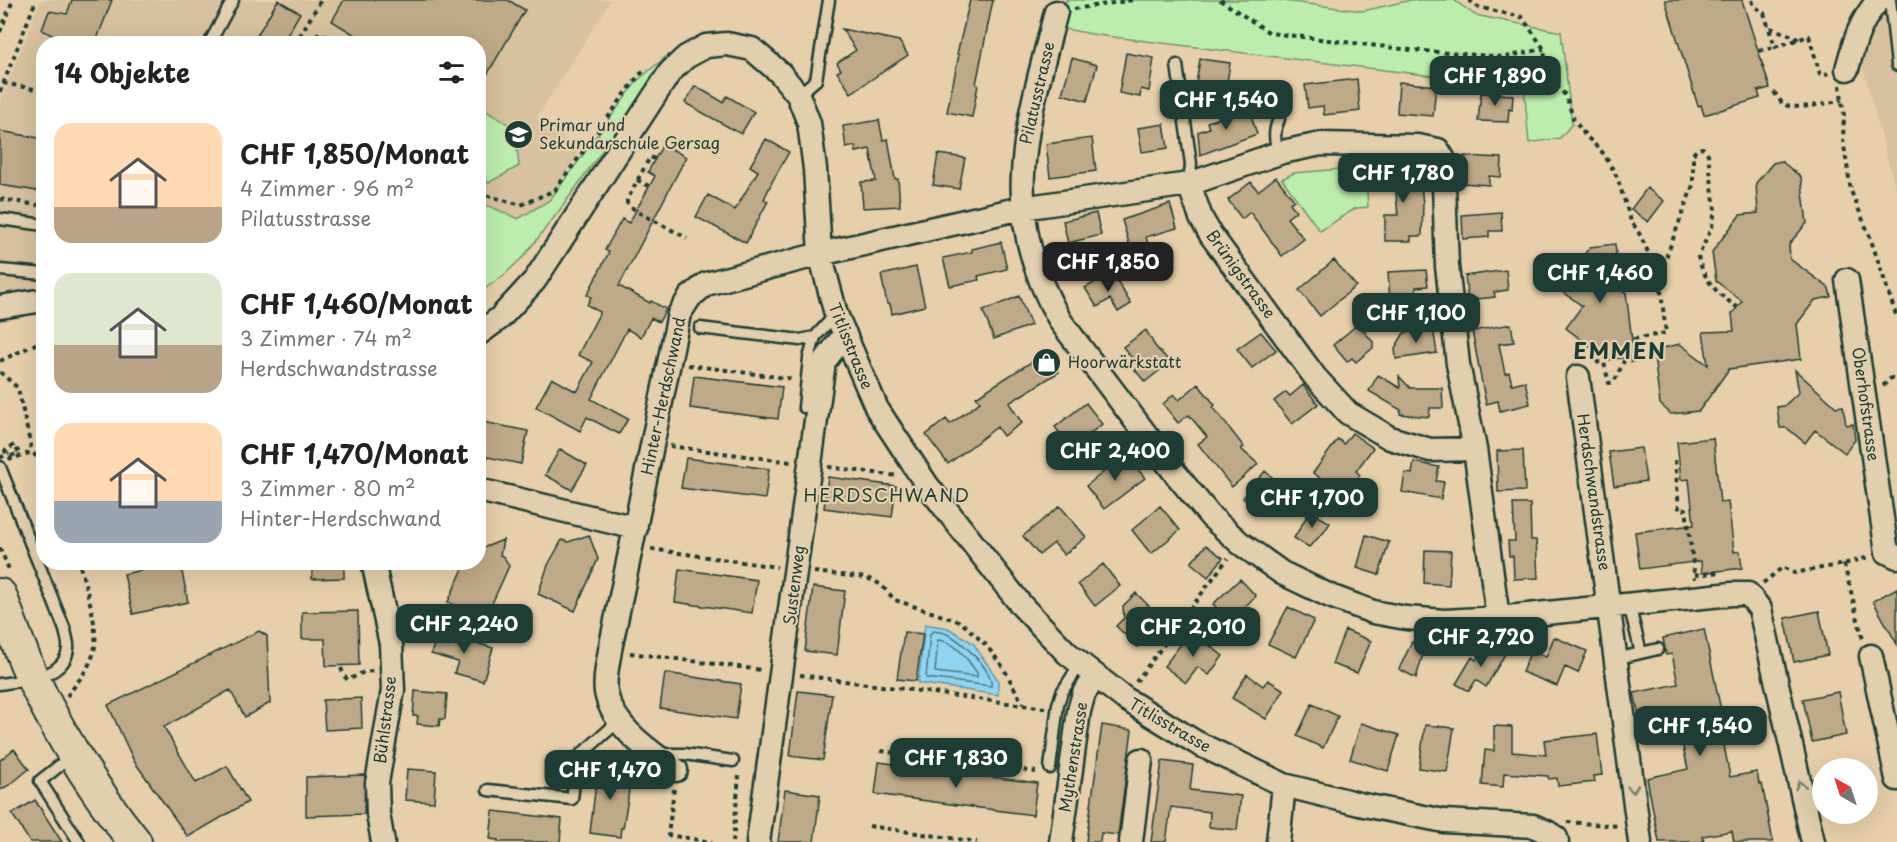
<!DOCTYPE html>
<html lang="de">
<head>
<meta charset="utf-8">
<style>
	:root { --surface:#fff; --page:#f2f2f2; --text:#222; --muted:#767676; --accent:#1f3d34 }
	body { margin:0; font-family:"Playpen Sans",sans-serif; background:var(--page); color:var(--text); height:100vh; display:flex; flex-direction:column; font-size:22px; white-space:nowrap }
	* { box-sizing:border-box; margin:0 }
	p { font-size:20px; color:var(--muted) }
	.icon { flex:none; width:33px; height:33px; fill:none; stroke:currentColor; stroke-width:2; stroke-linecap:round; stroke-linejoin:round }
	.map { position:relative; flex:1; overflow:hidden }
	.drawer { position:absolute; left:36px; top:36px; width:450px; height:534px; display:flex; flex-direction:column; background:var(--surface); border-radius:24px; box-shadow:0 6px 24px #0002 }
	.drawer>* { flex:none }
	.needle { width:39px; rotate:321deg }
	.buttons { position:absolute; left:1812px; top:758px; display:grid; gap:12px }
	.buttons a { display:grid; place-items:center; width:66px; height:66px; border-radius:50%; background:var(--surface); box-shadow:0 6px 24px #0002; font-size:30px }
	.price { position:absolute; translate:-50% -51px; padding:0 14px; border-radius:12px; background:var(--accent); color:#fff; font-size:20px; line-height:39px; filter:drop-shadow(0 2px 3px #0008) }
	.price::after { content:''; position:absolute; left:50%; top:36px; width:18px; height:14px; margin-left:-9px; background:inherit; clip-path:polygon(0 0,100% 0,50% 100%) }
	.price.on { background:#222; color:#fff }
	ul { padding:0; list-style:none }
	li { display:flex; align-items:center; gap:18px; height:150px; padding:0 18px }
	li span { display:grid; place-items:center; flex:none; width:168px; height:120px; border-radius:18px; color:#555 }
	li>.icon { margin-inline-start:auto }
	span .icon { width:72px; height:72px; fill:#fffc; stroke-width:1 }
	li b { font-size:26px }
	h2 { display:flex; justify-content:space-between; align-items:center; height:72px; padding:0 18px; font-size:26px }
	.map>svg:first-child { display:block }
	.built { fill:#d7c19e }
	.green { fill:#bdedad; stroke:#6e9570; stroke-width:1.5 }
	.water { fill:#90d3f2; stroke:#6397a6; stroke-width:1.5 }
	.lines { fill:none; stroke-linecap:round; stroke-linejoin:round }
	.shore { stroke:#4c7980; stroke-width:1.5 }
	.building { fill:#bea988; stroke:#1f3d34; stroke-width:1.5 }
	.lane-casing { stroke:#1f3d34; stroke-width:15 }
	.street-casing { stroke:#1f3d34; stroke-width:27 }
	.secondary-casing { stroke:#1f3d34; stroke-width:36 }
	.path { stroke:#1f3d34; stroke-width:4; stroke-dasharray:4.5 4.5; stroke-linecap:butt }
	.lane { stroke:#e1cfad; stroke-width:10 }
	.street { stroke:#e1cfad; stroke-width:22 }
	.secondary { stroke:#e1cfad; stroke-width:32 }
	.path-bridge { stroke:#1f3d34; stroke-width:4; stroke-dasharray:4.5 4.5; stroke-linecap:butt }
	.oneway { stroke:#767f6a }
	.labels { text-anchor:middle; stroke-width:4.5; stroke-linejoin:round; paint-order:stroke }
	.street-label { font-size:16px; fill:#1f3d34; stroke:#e1cfad }
	.poi-label { font-size:16px; fill:#1f3d34; stroke:#e1cfad; text-anchor:start }
	.neighbourhood-label { font-size:18px; letter-spacing:1.5px; fill:#1f3d34; stroke:#e1cfad }
	.district-label { font-size:22px; font-weight:bold; letter-spacing:1.5px; fill:#1f3d34; stroke:#e1cfad }
</style>
</head>
<body>
<div class="map">
<svg width="1897" height="842" viewBox="0 0 1897 842">
	<rect width="100%" height="100%" fill="#e7cfab"/>
	<filter id="ink" filterUnits="userSpaceOnUse"><feTurbulence type="fractalNoise" baseFrequency=".0167" numOctaves="2"/><feDisplacementMap in="SourceGraphic" scale="12" xChannelSelector="R" yChannelSelector="G"/><feConvolveMatrix kernelMatrix="1 2 1 2 8 2 1 2 1" color-interpolation-filters="sRGB"/></filter>
	<g filter="url(#ink)">
		<path class="built" d="M41,0h570l-75,119 44,30 -30,51 -32,19 -29,-13 -10,-1 -1,-161h-434l-1,246 -43,5v-192z
			M1887,0h10v194l-37,-137z"/>
		<path class="green" d="M1066,0h209l88,11 48,-11h43l21,15 86,17 11,92 -12,14 -31,5 -5,-56 -427,-52 -37,-7z
			M668,55l1,2 -110,154 -35,45 -20,19 -25,18v-88l10,1 29,13 32,-19 87,-119z
			M479,107l36,21 4,38 -31,17 -9,-19z
			M1365,167l3,40 -12,1 -36,23 -38,-52 12,-6z"/>
		<path class="water" d="M925,624l23,4 25,15 25,37v15l-80,-12z"/>
		<g class="lines">
			<path class="shore" d="M933,631c5,1 10,1 14,3 14,6 47,37 44,52l-65,-8 4,-44z
				M938,640c18,1 30,20 39,33v4l-42,-5z"/>
		</g>
		<path class="building" d="M72,0h40l-17,44h-26l-27,-14 7,-19 18,3z
			M278,0l22,13 -18,31h-30z
			M344,0h164l17,10 -47,80v-46h-108l-38,-23z
			M970,0h23l-17,84 2,1 -6,32 -25,-5 12,-57 -2,-1z
			M1665,0h77l28,88 -12,3 2,7 -56,17 -3,-10 -3,1z
			M842,29l57,12 9,14 -57,38 -14,-21 4,-2 -4,-7 19,-13z
			M1126,53l28,5 -5,33 -8,-2 -1,8 -21,-4z
			M1072,58l25,7 -10,36 -25,-7z
			M1200,59l30,4 -4,26 -30,-5z
			M1357,79l3,32 -36,4 -1,-9 -15,2 -3,-23z
			M1399,82l37,4 -3,30 -36,-3z
			M695,86l28,16 4,-6 27,16 -13,22 -56,-31z
			M1481,93l32,2 -1,15 -3,-1 -1,13 -30,-1z
			M1249,109l8,25 -57,21 -2,-23 11,-4 -2,-6z
			M879,120l4,20 5,-1 7,40h3l2,27 -37,2 -2,-26 15,-1 -6,-32 -14,3 -1,-6 -9,2 -3,-22z
			M1164,124l4,24 -26,4 -4,-24z
			M0,131l44,8v53l-44,-7z
			M1092,138l4,33 -46,6 -4,-33z
			M766,139l23,13 -16,28 -9,19 4,2 -22,42 -50,-26 12,-22 27,15 23,-39 -8,-5z
			M663,144l23,13 -67,129 31,17 1,-2 15,8 -7,13 -8,-4 -10,19 -14,-8 -36,70 37,20 -9,15 -32,-17 -7,14 -44,-24 16,-29 25,14 16,-30 -15,-7 22,-43 -13,-7 4,-8 -4,-2 22,-43 -4,-2 17,-31 7,4 26,-47 -7,-4z
			M938,154l27,4 -6,31 -26,-4z
			M1464,156l38,2 -1,19 -12,-1v9l-27,-2z
			M1404,161l2,17 14,-1 3,26 -1,33h-11v5h-26v-26h13l-3,-33 -15,1 -1,-19z
			M1781,161l20,16 6,46 -18,21 1,15 39,29 2,9 -16,3 -18,24 4,35 -72,10 -30,42 -28,3 -11,-10 -6,-48 5,-7 21,-5 28,21 -5,-33 31,-1 -2,-17 10,-13 -26,-20 -4,-29 28,-37 18,-2 -2,-30 17,-20z
			M1276,177l18,23 -4,3 6,8 -9,7 17,21 -22,17 -32,-44 -8,7 -14,-19 23,-18 7,9z
			M1647,188l17,13 -16,21 -17,-13z
			M1170,204l7,24 -31,9 3,11 -17,5 -10,-33z
			M1501,212l1,19h-13v6l-26,2 -1,-24z
			M1096,213l5,22 -33,8 -5,-22z
			M1001,242l6,27 -29,7 1,4 -29,6 -7,-28 29,-6v-3z
			M1615,244l5,44 6,5 8,63 -26,4 -42,-32 16,-22 -24,-18 32,-41z
			M1334,260l22,26 -36,30 -21,-26z
			M916,267l9,39 -33,8 -2,-10h-3l-6,-29z
			M1426,270l2,16 -12,1 1,12 -27,1 -2,-28z
			M1506,270l2,20 -14,2 1,5 -27,3 -3,-24z
			M1112,272l19,32 -13,8 -8,-13 -13,8 -12,-19z
			M1019,296l12,29 -37,14 -11,-28z
			M1358,324l15,18v6l-17,14 -4,-4 -5,4 -14,-17z
			M1511,324l3,18 -15,2 6,30 4,-2 3,12 13,-3 5,23 -30,7 -2,-10 -12,3 -14,-73z
			M1433,328l4,25 -41,6 -1,-11 9,-15z
			M1146,330l9,16 12,13 -10,8 3,3 -15,12 -10,-12 4,-3 -16,-20z
			M1261,332l15,18 -24,18 -15,-19z
			M1047,352l12,20 -50,31 13,20 -19,13 -6,-9 -49,37 -22,-29 20,-16 4,5 30,-22 -4,-5z
			M1795,370l41,37 7,-1 3,19 7,-1 2,16 -10,13 -30,-23 -10,13 -18,-15h-7l-3,-21 7,-1 15,-14z
			M1378,375l22,13 -1,-12 11,12h32l1,20h-13l-1,9 -29,-3 1,-4 -32,-19z
			M694,376l88,11 -4,32 -88,-11z
			M1198,384l17,21 -2,2 31,40 -3,2 17,15 -26,23 -34,-43 9,-7 -18,-22 -11,8 -15,-19 11,-10 5,6z
			M1303,385l15,19 -26,20 -18,-23 12,-9 4,4z
			M1086,403l16,21 -31,24 -16,-21z
			M478,421l50,10 -7,33 -43,-9z
			M1352,433l21,15 -17,23 4,4 -15,20 -32,-22 25,-34 6,5z
			M1713,438l7,65 8,-1 6,50 6,-1 2,17 -40,5 -1,-12 -61,8 -5,-37 59,-7 -5,-46 -8,1 -4,-38z
			M1641,448l5,33 -32,5 -5,-34z
			M560,449l27,16 -15,25 -27,-15z
			M1523,450l2,41 -27,1 -1,-41z
			M1126,454l19,24 -41,31 -18,-23z
			M686,458l83,11 -4,30 -84,-11z
			M1414,462l25,5 -3,14 8,1 -3,17 -39,-7 3,-19 7,1z
			M1265,471l15,13 -24,26 -13,-12z
			M828,477l68,9 -4,31 -68,-9z
			M1513,504h17l1,36h5l2,38 -24,1 -1,-23h-4l-1,-15h7z
			M1060,506l26,31 -22,18 -10,-12 -15,12 -16,-19z
			M1160,506l20,24 -29,24 -19,-24z
			M1310,511l20,12 -6,9 -15,15 -15,-9z
			M589,535l9,24 -23,52 -37,-17 10,-29 14,-25 6,2z
			M1366,535l23,7 -10,33 -22,-7z
			M503,540l-3,15 4,2 5,9 -24,53 -37,-17 18,-40h12v-12z
			M1206,545l17,13 -15,19 -17,-14z
			M1425,550l26,1 -2,34 -25,-2z
			M180,562l8,40 -55,12 -9,-40z
			M312,562h32v16l-32,1z
			M1103,564l17,22 -25,20 -17,-22z
			M679,569l78,11 -5,33 -77,-11z
			M1240,579l16,17 -27,26 -16,-18z
			M813,587l32,4 -8,64 -32,-4z
			M1897,588v56l-24,-43z
			M1136,593l21,21 2,20 -10,2 -11,11 -22,-21 8,-8 -1,-12z
			M1288,607l26,13 -18,37 -28,-13z
			M358,611l1,54 -33,1 -1,-27h-23v-27z
			M1819,611l9,44 -34,7 -9,-44z
			M1704,629l23,110 -4,1 7,37 27,-5 2,12h3l11,58h-39l-2,-11 -30,5 2,6h-45l-12,-64 41,-9 -12,-53 -35,8 -7,-31 44,-9 -6,-30 -6,1 -3,-17z
			M1345,630l26,11 -14,32 -25,-9z
			M259,631l8,5 3,67 -25,14 -15,-27 -66,37 32,56 31,-17 21,36 -60,35 -54,-76 -26,-56z
			M438,631l55,17 -10,33 -29,-8 4,-11 -27,-8z
			M1191,631l32,25 -14,19 -11,-8 -12,16 -22,-17z
			M904,632l19,2 -7,47 -19,-2z
			M1554,637l33,14 -9,22 -13,-6 -8,19 -35,-14 9,-21 15,6z
			M1412,642l13,6 -9,30 -17,-9z
			M1486,643l19,11 -19,33 -10,-7 -7,11 -13,-7 16,-27 4,3z
			M665,673l76,11 -5,35 -76,-11z
			M1247,674l16,12 5,-6 16,10 -18,29 -34,-21z
			M415,691l32,3 -2,25h-5l-1,7 -22,-2 1,-8h-5z
			M798,691l34,4 -9,65 -33,-4z
			M1838,692l8,43 -34,7 -9,-43z
			M361,698l1,30 -37,2 -2,-30z
			M1312,704l26,12 -15,32 -26,-12z
			M1361,723l38,12 -11,36 -38,-12z
			M1102,725l30,5 -14,105 -17,-2 -1,9h-14z
			M1425,725l29,3 -7,44 -28,-4z
			M1494,726l18,1v25l34,3 -2,-15 53,-6 5,41 -8,1 1,6 -37,4 -1,-8 -8,1 -1,-3 -44,-3 -1,14 -21,-2 3,-35 9,1z
			M14,749l15,20 -18,15 -11,6v-30z
			M1162,761l31,4 -3,25 51,6 -4,34 -28,-3 1,-15 -39,-5 -5,35h-15z
			M879,762l158,21 -4,32 -158,-21z
			M598,766l29,3 -1,9h4l-2,20 -5,30h-2l-1,9 -30,-4z
			M407,769l29,2 -2,31 -29,-2z
			M365,775l-1,39 -58,2v-39z
			M785,790l35,5 -6,47h-36z
			M35,800l27,42h-32l-18,-28z
			M493,811l69,8 -2,23h-62v-2l-8,-1z"/>
		<g class="lines">
			<defs>
				<path id="lane" d="M1890,0l7,65
					M209,44l24,-44
					M1177,65l14,99 -2,20
					M798,95l18,-15 13,-80
					M1278,153c-3,-13 -5,-21 1,-34
					M0,219l44,6
					M0,270l44,4
					M700,328l100,12 15,-3
					M804,407l5,-49 6,-21 21,-23
					M0,467l65,163c1,6 4,13 3,19 -4,30 -45,31 -68,35
					M1629,604l12,49
					M1628,656l30,-7
					M659,754h26l48,7
					M73,755l-33,26 39,61
					M1050,768l8,-64 4,-12 18,-28
					M488,790l84,9 5,-41 43,-38"/>
				<path id="street" d="M1056,12c-29,114 -60,200 5,310l114,151 36,44 29,26 42,30 48,23 43,16 33,6 39,3 53,-3 234,-24h16l12,15 53,233
					M1847,69c7,-26 13,-49 32,-69
					M1189,184l93,-32 39,-8 97,2 20,4 5,8 4,108 11,98 17,85
					M1847,280l40,272 10,5
					M0,307l44,-7
					M478,334l22,-16 35,-38 135,-208 16,-15 20,-11 21,-2 25,5 28,24 18,22 11,28 6,46 5,85 16,60 41,95 50,76 95,121 45,47 57,45 73,45 87,42 75,19 85,17 89,5 14,6 9,6 1,4
					M1578,377l62,465
					M487,492l149,36
					M373,562l18,82 2,46 -16,93 1,31 5,28
					M1871,656l26,123
					M676,770c-27,-19 -64,-44 -70,-78 -2,-14 2,-29 4,-42l69,-336 11,-17 16,-13 114,-30 202,-46 167,-24 12,34 10,17 104,142 33,36 42,25 40,12 45,-1 23,169
					M758,842l66,-480 21,-28
					M1061,842l18,-131 5,-18 12,-16
					M1131,842l10,-82
					M1278,842l6,-57"/>
				<path id="secondary" d="M0,595c11,29 21,59 34,86 28,58 61,111 101,161"/>
			</defs>
			<use href="#lane" class="lane-casing"/>
			<use href="#street" class="street-casing"/>
			<use href="#secondary" class="secondary-casing"/>
			<path class="path" d="M1220,0l50,33 141,17 94,7 39,-8
				M1469,0l9,7 44,10 22,32 3,26 19,21 8,24 11,15 19,19 13,23 14,44 7,10 21,44 7,58 -32,6 2,21 -12,1 -10,21 -5,1 -5,-20 -6,-1 -5,4
				M1752,0l2,6 10,7 11,34 34,-11 11,38 4,1 4,-2
				M1074,9l59,-9
				M1770,28l26,9 2,3
				M0,32l13,-32
				M295,44l26,-44
				M312,44l7,-12 20,12
				M1759,51l16,-4
				M3,83l41,8
				M1840,85l4,31 -1,23 8,52 19,46 27,81
				M0,92l36,-92
				M1774,92c3,4 6,9 9,12 11,7 47,-1 59,-4
				M655,159l-5,-2 -23,43v3l9,8 51,27
				M637,180l12,6
				M478,193l43,12 34,-15 84,-115 8,-6
				M0,199l44,7
				M1660,274l33,-89v-31l4,-5 6,-1 5,6 7,56 -3,17 -14,30c7,24 18,36 39,50
				M0,361l44,-21
				M688,365l105,14
				M0,372l18,16 14,64
				M1883,386l8,-8h6
				M670,446l121,16
				M11,456l8,-3 -5,-8 -9,6 6,8 21,-7 12,12
				M1675,460l4,50 7,-1 9,70
				M828,467l70,9
				M0,548l10,24
				M651,549l126,18
				M1844,564l19,76
				M814,572l53,6 13,6 15,16 66,22 25,23 17,22 20,37
				M1695,575l26,-3
				M1763,583l20,-16 11,6 50,-9 25,-7
				M630,653l132,17
				M341,668l3,8 4,4 16,-8 9,-1
				M800,675l245,33
				M1136,682l92,-124
				M67,696c10,-13 23,-28 27,-45 6,-21 -9,-66 -15,-89
				M881,751l155,21
				M674,789l-6,46 44,7
				M1567,822l53,4
				M869,826l108,16
				M733,842l6,-66"/>
			<use href="#lane" class="lane"/>
			<use href="#street" class="street"/>
			<use href="#secondary" class="secondary"/>
			<path class="path-bridge" d="M0,458l9,-5"/>
		</g>
		<defs><path id="oneway-chevron" d="M-2-3.5L2.5 0L-2 3.5" fill="none" stroke-width="1.6" stroke-linecap="round" stroke-linejoin="round" transform="scale(1.5)"/></defs>
		<g class="oneway">
			<use href="#oneway-chevron" transform="translate(1800 785) rotate(-103)"/>
			<use href="#oneway-chevron" transform="translate(1633 789) rotate(82)"/>
		</g>
	</g>
	<defs>
		<symbol id="school-disc" viewBox="-11 -11 22 22"><circle r="9.5" fill="#1f3d34" stroke="#e1cfad"/><path d="M0-5L7-2L0 1L-7-2ZM-4 1L0 2.5L4 1V4Q0 6-4 4Z" fill="#fff"/></symbol>
		<symbol id="shop-disc" viewBox="-11 -11 22 22"><circle r="9.5" fill="#1f3d34" stroke="#e1cfad"/><path d="M-5-2.5h2.3a2.7 3.5 0 0 1 5.4 0H5L5.5 6h-11ZM-1.5-2.5h3a1.5 2.3 0 0 0-3 0Z" fill="#fff"/></symbol>
	</defs>
	<g fill-rule="evenodd">
		<use href="#school-disc" x="502" y="118" width="33" height="33"/>
		<use href="#shop-disc" x="1030" y="346" width="33" height="33"/>
	</g>
	<g class="labels">
		<g class="street-label">
			<text transform="translate(1037 93) rotate(-77)" y="6">Pilatusstrasse</text>
			<text transform="translate(1241 274) rotate(54)" y="6">Brünigstrasse</text>
			<text transform="translate(851 346) rotate(68)" y="6">Titlisstrasse</text>
			<text transform="translate(663 396) rotate(-78)" y="6">Hinter-Herdschwand</text>
			<text transform="translate(1866 404) rotate(82)" y="6">Oberhofstrasse</text>
			<text transform="translate(1594 492) rotate(82)" y="6">Herdschwandstrasse</text>
			<text transform="translate(794 585) rotate(-83)" y="6">Sustenweg</text>
			<text transform="translate(385 720) rotate(-83)" y="6">Bühlstrasse</text>
			<text transform="translate(1170 725) rotate(30)" y="6">Titlisstrasse</text>
			<text transform="translate(1073 757) rotate(-81)" y="6">Mythenstrasse</text>
		</g>
		<g class="poi-label">
			<text x="539" y="131">Primar und<tspan x="539" dy="18">Sekundarschule Gersag</tspan></text>
			<text x="1068" y="368">Hoorwärkstatt</text>
		</g>
		<g class="neighbourhood-label">
			<text x="887" y="502">HERDSCHWAND</text>
		</g>
		<g class="district-label">
			<text x="1620" y="359">EMMEN</text>
		</g>
	</g>
</svg>
<div class="buttons">
<a><svg class="needle" viewBox="-14 -14 28 28"><path d="M0-13l5 13h-10z" fill="#e53935"/><path d="M0 13l5-13h-10z" fill="#767676"/></svg></a>
</div>
<b class="price" style="left:1495px;top:107px">CHF 1,890</b>
<b class="price" style="left:1226px;top:131px">CHF 1,540</b>
<b class="price" style="left:1403px;top:204px">CHF 1,780</b>
<b class="price on" style="left:1108px;top:293px">CHF 1,850</b>
<b class="price" style="left:1600px;top:304px">CHF 1,460</b>
<b class="price" style="left:1416px;top:344px">CHF 1,100</b>
<b class="price" style="left:1115px;top:482px">CHF 2,400</b>
<b class="price" style="left:1312px;top:529px">CHF 1,700</b>
<b class="price" style="left:464px;top:655px">CHF 2,240</b>
<b class="price" style="left:1193px;top:658px">CHF 2,010</b>
<b class="price" style="left:1481px;top:668px">CHF 2,720</b>
<b class="price" style="left:1700px;top:757px">CHF 1,540</b>
<b class="price" style="left:956px;top:789px">CHF 1,830</b>
<b class="price" style="left:610px;top:801px">CHF 1,470</b>
<section class="drawer">
<h2>14 Objekte<svg class="icon" aria-label="filters" viewBox="0 0 24 24"><path d="M4 7h16M4 17h16"/><circle cx="9" cy="7" r="2"/><circle cx="15" cy="17" r="2"/></svg></h2>
<ul>
<li><span style="background:linear-gradient(#ffd9b3 70%,#b9a48a 0)"><svg class="icon" aria-label="home" viewBox="0 0 24 24"><path d="M3 11l9-7 9 7M6 9v11h12V9"/></svg></span><div><b>CHF 1,850/Monat</b><p>4 Zimmer · 96 m²</p><p>Pilatusstrasse</p></div></li>
<li><span style="background:linear-gradient(#dfe7d0 60%,#b9a48a 0)"><svg class="icon" aria-label="home" viewBox="0 0 24 24"><path d="M3 11l9-7 9 7M6 9v11h12V9"/></svg></span><div><b>CHF 1,460/Monat</b><p>3 Zimmer · 74 m²</p><p>Herdschwandstrasse</p></div></li>
<li><span style="background:linear-gradient(#ffd9b3 65%,#9aa5b1 0)"><svg class="icon" aria-label="home" viewBox="0 0 24 24"><path d="M3 11l9-7 9 7M6 9v11h12V9"/></svg></span><div><b>CHF 1,470/Monat</b><p>3 Zimmer · 80 m²</p><p>Hinter-Herdschwand</p></div></li>
</ul>
</section>
</div>
</body>
</html>
